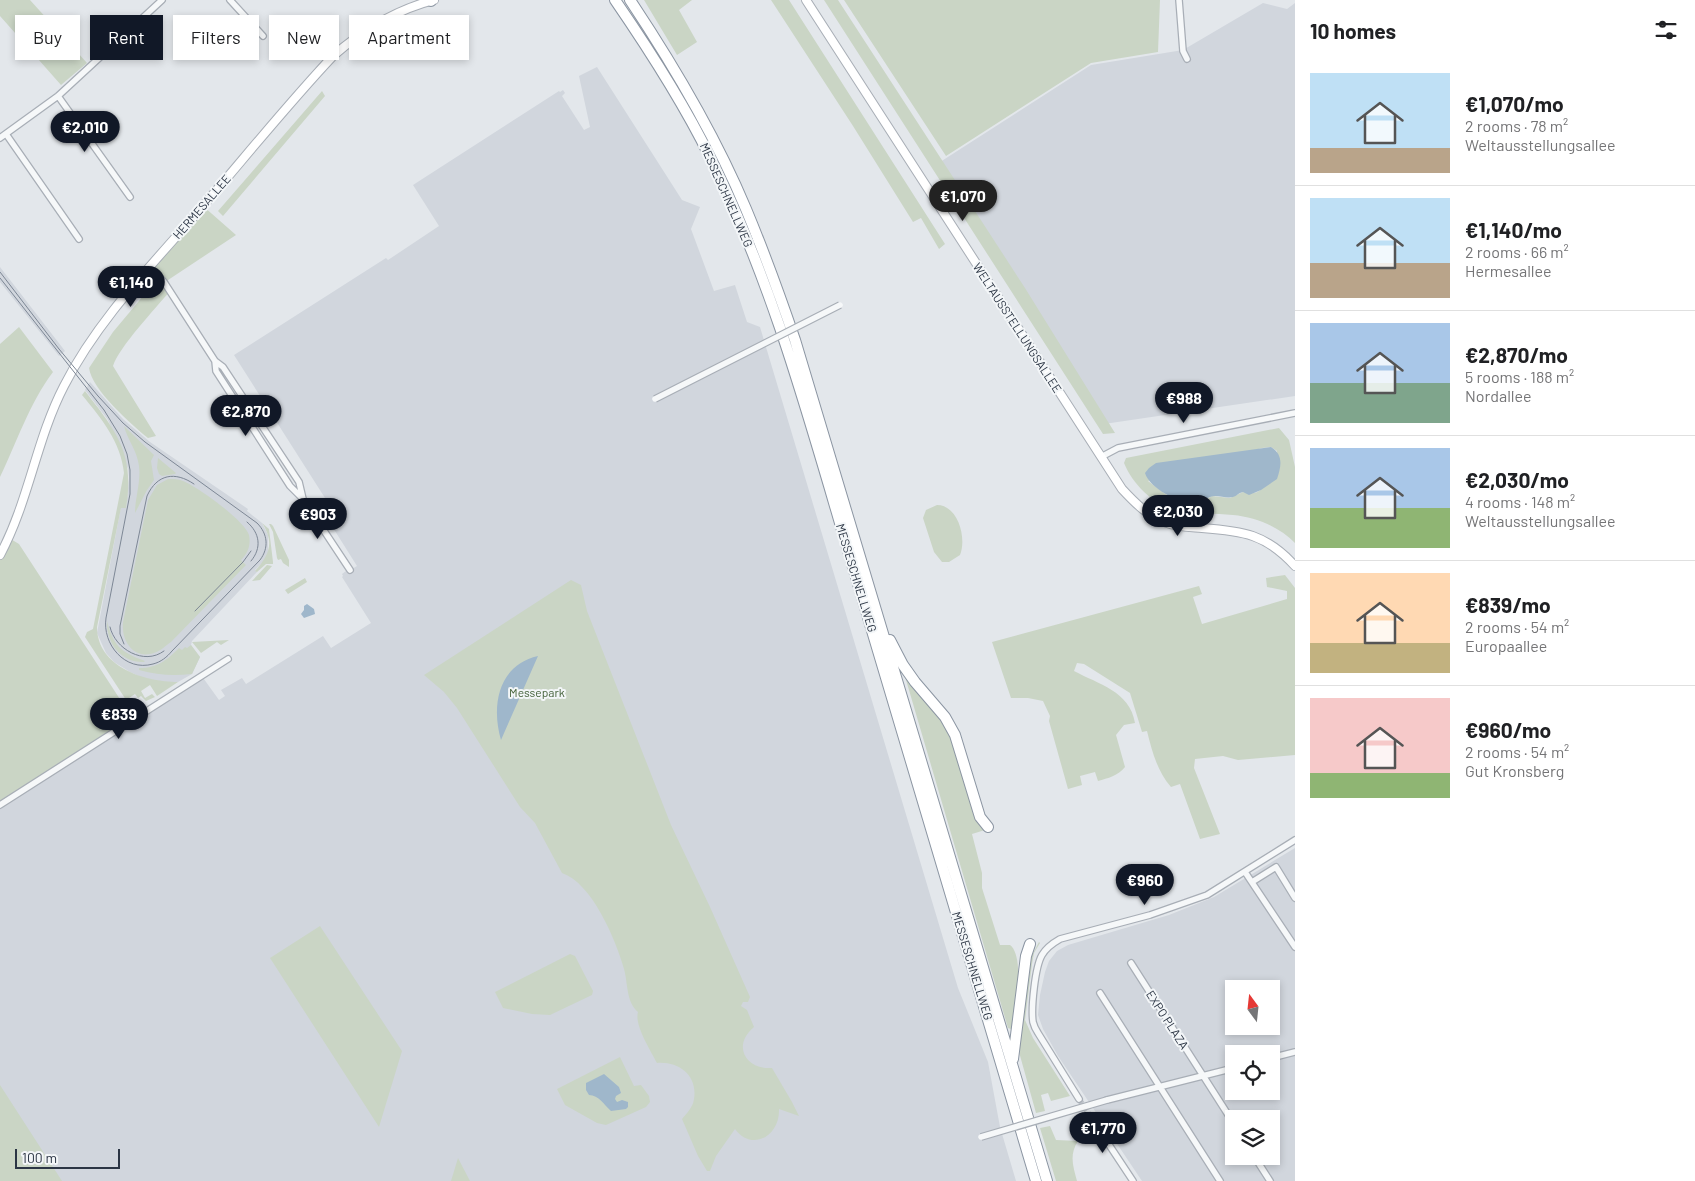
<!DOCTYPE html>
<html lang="en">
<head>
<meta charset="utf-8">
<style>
	:root { --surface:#fff; --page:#f2f2f2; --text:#202124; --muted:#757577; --line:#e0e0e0; --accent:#111827 }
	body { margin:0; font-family:Barlow,sans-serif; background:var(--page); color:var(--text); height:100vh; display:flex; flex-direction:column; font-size:19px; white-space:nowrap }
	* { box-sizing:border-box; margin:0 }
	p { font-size:16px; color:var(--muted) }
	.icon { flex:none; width:28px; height:28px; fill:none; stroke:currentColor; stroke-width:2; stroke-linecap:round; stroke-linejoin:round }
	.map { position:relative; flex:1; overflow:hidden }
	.side { display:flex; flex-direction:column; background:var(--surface); width:400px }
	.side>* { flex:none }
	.guide { position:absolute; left:15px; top:15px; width:475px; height:45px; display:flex; gap:10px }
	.needle { width:32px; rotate:345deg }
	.fabs { position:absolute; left:1225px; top:980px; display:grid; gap:10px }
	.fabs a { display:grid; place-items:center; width:55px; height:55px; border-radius:0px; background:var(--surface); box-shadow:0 2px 8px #0003; font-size:25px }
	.scale { position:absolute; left:15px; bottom:12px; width:105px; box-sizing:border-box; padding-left:5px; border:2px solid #2b3544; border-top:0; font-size:14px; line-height:18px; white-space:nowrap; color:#2b3544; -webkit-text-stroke:4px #f3f6f8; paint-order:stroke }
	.price { position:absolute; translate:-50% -42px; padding:0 11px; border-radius:18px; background:var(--accent); color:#fff; font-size:16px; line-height:32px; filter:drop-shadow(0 1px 2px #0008) }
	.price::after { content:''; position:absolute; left:50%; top:30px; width:15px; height:11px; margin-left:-8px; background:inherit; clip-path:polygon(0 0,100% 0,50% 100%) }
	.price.selected { background:#222; color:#fff }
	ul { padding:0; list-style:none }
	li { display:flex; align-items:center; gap:15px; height:125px; padding:0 15px }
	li+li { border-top:1px solid var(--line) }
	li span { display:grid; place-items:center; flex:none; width:140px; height:100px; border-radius:0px; color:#555 }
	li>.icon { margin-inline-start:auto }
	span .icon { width:60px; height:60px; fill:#fffc; stroke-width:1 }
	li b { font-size:21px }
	h2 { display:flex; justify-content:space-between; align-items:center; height:60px; padding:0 15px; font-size:21px }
	.chip { padding:0 18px; border-radius:0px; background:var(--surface); box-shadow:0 2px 8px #0003; font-size:18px; line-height:45px }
	.chip.selected { background:var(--accent); color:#fff }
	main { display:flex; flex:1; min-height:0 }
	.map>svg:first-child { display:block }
	.built { fill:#d1d6dd; fill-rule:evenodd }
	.green { fill:#cad5c5; fill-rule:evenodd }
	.water { fill:#9fb7cb }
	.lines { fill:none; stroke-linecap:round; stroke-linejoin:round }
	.street-tunnel { stroke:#bec3ca; stroke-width:5.5; stroke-dasharray:5.5 3; stroke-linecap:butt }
	.street-casing { stroke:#a8aeb6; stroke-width:8 }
	.secondary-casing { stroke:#a8aeb6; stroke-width:10 }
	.highway-casing { stroke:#8b95a2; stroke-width:12 }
	.street { stroke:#f6f8f9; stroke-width:5.5 }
	.secondary { stroke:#fff; stroke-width:8 }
	.highway { stroke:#fff; stroke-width:10 }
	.tram { stroke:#7d8795; stroke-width:1 }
	.street-bridge-casing { stroke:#a8aeb6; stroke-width:8; stroke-linecap:butt }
	.street-bridge { stroke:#f6f8f9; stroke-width:5.5 }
	.labels { text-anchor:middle; stroke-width:4; stroke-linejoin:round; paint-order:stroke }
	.street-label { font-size:12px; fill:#2b3544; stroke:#f3f6f8 }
	.park-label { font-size:12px; fill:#426038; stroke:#f3f6f8 }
</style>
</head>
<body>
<main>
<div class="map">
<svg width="1295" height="1181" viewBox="0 0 1295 1181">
	<rect width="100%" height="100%" fill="#e3e7eb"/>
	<path class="built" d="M1263,3l24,6 8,-6v393l-191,28 -167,-260 154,-99 92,-15z
		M597,67l85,133 18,7 -9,22 23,62 21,-6 12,37 13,5 198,661 30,74 12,65 16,54h-1016v-376l201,-130 18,25 6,-4 -4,-6 21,-12 4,6 77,-48 8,12 40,-25 -29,-46 1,-1 -1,-2 4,-3 1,1 10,-6 -39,-62 7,-6 -91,-143 152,-97 2,2 51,-34 -26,-41 146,-94 1,1 3,-2 2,3 -3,3 22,34 6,-3 -11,-51z
		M0,267l65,84 -6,5 -59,-74z
		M90,382l33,37 27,23 98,67 -1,2 15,12 6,12v18l-3,7 -10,10 2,2 -65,69 -1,4 9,12 -8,17 -14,8h-14l-21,-4 -13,-6 -16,-10 -8,-9 -9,-20 24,-126 5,1 3,-30 -1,-9 -20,-49 -23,-30z
		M1295,848v333h-153l-84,-125 -15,-27 -5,-14 2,-20 5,-23 4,-11 8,-10 11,-6 101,-30 45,-18zM1234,989h37v37h-37zM1234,1054h37v37h-37zM1234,1119h37v37h-37z"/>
	<path class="green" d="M0,0h30l57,63 -26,22 -61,-69z
		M644,0h48l-13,10 18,32 -20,13z
		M771,0h18l156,244 -6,5 -18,-31 -8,4 -60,-96z
		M824,0h14l187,288 90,145 -12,1z
		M844,0h316l-2,52 -67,11 -145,93z
		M322,91l3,5 -102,120 -5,-5z
		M203,206l33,29 -71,47 5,9c-14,17 -51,56 -57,75l43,70 -8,2c-17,-14 -56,-48 -59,-70l24,-36 46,-55 -9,-10z
		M19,327l34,45c-24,32 -36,70 -53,105v-133z
		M85,391c32,41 50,63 41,117h-5l-24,119c0,40 48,55 81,55l-21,14 -7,-11 -9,6 4,7 7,-4 3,3 -9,4 -5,-5 -3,2 -3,-4 -6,4 4,6 -3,2 -45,-69 2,-5 6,-3 31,-156c-3,-31 -23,-55 -42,-78z
		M124,426l30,29 -3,6 3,19 -7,10 -12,23c0,-15 6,-31 4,-47 -2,-16 -12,-27 -15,-40z
		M1279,428l10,12 6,27v76c-16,-16 -39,-26 -62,-28 -18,-2 -36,-1 -53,-4 -25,-4 -47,-26 -56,-48l2,-5zM1271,447l6,4c-6,18 -9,49 -34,41l-13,6 -18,-2 -6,4 -15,3 -23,-7 -20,-15 114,-33z
		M158,458l18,15 -1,1 -13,2 -3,-2 -2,-6z
		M168,479c5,0 10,0 15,2 15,6 61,39 66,54 2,10 -1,18 -8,25l5,5 -75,77c-5,3 -10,9 -17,11 -21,7 -33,-13 -31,-31l25,-122 9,-15z
		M937,505c21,0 30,33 23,50l-11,7h-7l-8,-10 -11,-34 3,-8z
		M262,523l7,6 4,33v2h-7l-9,8 -2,-1c14,-16 20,-28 7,-48z
		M269,524h2l2,2 16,34v7l-6,-4 -2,-4 -3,1 -1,-2 -4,-26z
		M9,538l10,6 108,166 7,8 -134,87v-250z
		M267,565l5,1 -12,14 -8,1z
		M1285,575l10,13v167l-57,5 -15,-4 -28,3 -1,9 26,66 -20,5 -20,-55 -9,3c-14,-16 -19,-36 -24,-56l-5,1 -12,-39 -46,-29 -7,-1 -3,8c24,13 56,20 61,52l-11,2 -8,10 9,32c-7,9 -17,11 -27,14l-3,-9 -15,4 2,9 -14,4 -19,-68 1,-5 -7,-15 -15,-3h-17l-19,-56 207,-56 3,8 -9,3 9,27 85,-25v-8l-20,-4 -1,-9z
		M305,578l2,4 -19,12 -3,-4z
		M571,580l10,5 6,26 84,214 39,82 40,90 -2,5h-5l-2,4 6,4 7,17c-22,18 -9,43 18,41l20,34 7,14 -20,-7c1,27 -27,43 -44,20l-19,27 -6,15h-3l-9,-15 -16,-37c5,-6 11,-12 12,-20 4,-24 -16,-38 -37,-36 -6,-12 -23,-38 -19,-51 -12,-10 -10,-29 -14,-43 -8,-29 -32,-86 -62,-96l-27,-50 -15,-16 -63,-99 -13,-16 -20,-17z
		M107,621c6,24 13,31 38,40l-1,1c-23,1 -38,-19 -37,-41z
		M229,640l-8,5 -4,-3 -16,11 -9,-11z
		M191,645l9,12 -8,17c-19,2 -35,1 -53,-4v-2c19,0 28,-8 40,-20l3,2 3,-3 2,1z
		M904,673l37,44 11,18 33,95 -13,4 10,39v15l18,57h10c15,11 6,67 1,84l-3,-1z
		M320,926l82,125 -23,76 -109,-169z
		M1039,942l1,1 -6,10 -2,11 -7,56 8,18 37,58 -19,5 -3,-8 -7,2 4,16 -9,2 -17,-61 12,-95z
		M570,954l5,2 18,35 -1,4 -42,20 -18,-1 -29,-6 -8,-16z
		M620,1057l14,29 7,-1 8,11 1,6 -4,5 -40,18 -9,-2 -32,-18 -8,-16z
		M0,1085l62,96h-62z
		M1050,1126l6,14 22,1c-9,14 -5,25 -1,40h-21l-16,-53z
		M458,1158l12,23h-19z"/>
	<path class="water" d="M1271,447c13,8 10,20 6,32l-16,11 -12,5 -6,-3c-5,1 -6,4 -10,5 -7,2 -16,-3 -23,0 -5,2 -8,6 -14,6 -16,1 -46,-14 -51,-30l4,-5 7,-5z
		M307,604l7,5 1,5 -11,4 -3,-4 3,-4v-4z
		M538,656l-37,84c-10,-34 -3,-75 37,-84z
		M604,1074l15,13 2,6 -5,3 -1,3 2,3 5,-2 6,2v5l-2,2 -15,2c-7,-6 -12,-16 -22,-16l-3,-5v-7z"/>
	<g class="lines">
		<path class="street-tunnel" d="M1079,1099l11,17"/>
		<defs>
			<path id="street" d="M230,0l33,36
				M1179,0l4,51 4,8
				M58,96l72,101
				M6,134l73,105
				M0,138l58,-42 104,-96
				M150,267l14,15 51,79 8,6 76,115 4,17
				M215,361l1,10 74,115 13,13 47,71
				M1101,457l17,-9 177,-35
				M0,805l228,-146
				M1245,872l50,75
				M1252,882l24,-15 19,31
				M1131,963l103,161
				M1100,993l120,188
				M1271,1058l24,-6
				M1079,1099l-41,-66c-2,-3 -4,-7 -5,-11 -2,-14 2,-55 9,-67 4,-7 11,-12 18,-16l90,-24 57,-20 88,-55
				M1107,1100l127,-32
				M1090,1116l43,65
				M1254,1156l16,25"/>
			<path id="secondary" d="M806,0l316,489c13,14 25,26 42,33 12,5 26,5 38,6 41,3 64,6 93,38
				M0,555c29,-54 36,-115 64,-169 33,-65 86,-119 133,-173 45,-52 89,-107 136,-157 30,-26 62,-46 101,-56"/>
			<path id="highway" d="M430,0l1,1
				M615,0c35,51 68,102 95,157 68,136 105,285 149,430 60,198 117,396 177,594
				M630,0c44,66 85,135 116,209 18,43 34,87 49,131l252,841
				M890,640l13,25 12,17 30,35 10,18 25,82 8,10
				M1013,1059l13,-103 4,-12"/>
		</defs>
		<use href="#street" class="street-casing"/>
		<use href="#secondary" class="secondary-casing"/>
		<use href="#highway" class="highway-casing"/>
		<use href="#street" class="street"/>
		<use href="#secondary" class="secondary"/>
		<use href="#highway" class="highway"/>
		<path class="tram" d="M0,272l59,77 39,47 25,27 22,19 112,81c11,11 12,25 3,37l-88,91c-5,6 -11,11 -19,13 -28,8 -51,-20 -47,-46l24,-124v-24l-3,-16 -7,-18 -16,-26 -104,-132
			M247,522c13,11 15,26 4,39
			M195,611l48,-49 8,-11
			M110,627c5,22 34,39 54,24
			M124,644l-4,-10v-8l27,-130c10,-22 28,-25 47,-12"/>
		<defs>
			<path id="street-bridge" d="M655,399l185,-94
				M981,1137l126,-37"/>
		</defs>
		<use href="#street-bridge" class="street-bridge-casing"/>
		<use href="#street-bridge" class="street-bridge"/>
	</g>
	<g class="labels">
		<g class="street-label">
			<text transform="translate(726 195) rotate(66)" y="4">MESSESCHNELLWEG</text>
			<text transform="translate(202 207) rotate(-49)" y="4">HERMESALLEE</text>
			<text transform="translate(1017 328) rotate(57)" y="4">WELTAUSSTELLUNGSALLEE</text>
			<text transform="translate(856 578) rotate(73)" y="4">MESSESCHNELLWEG</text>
			<text transform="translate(972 966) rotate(73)" y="4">MESSESCHNELLWEG</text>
			<text transform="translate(1167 1020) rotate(57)" y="4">EXPO PLAZA</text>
		</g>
		<g class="park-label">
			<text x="537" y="697">Messepark</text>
		</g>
	</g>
</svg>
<div class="fabs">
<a><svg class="needle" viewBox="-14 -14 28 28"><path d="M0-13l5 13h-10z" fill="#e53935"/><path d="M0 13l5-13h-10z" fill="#757577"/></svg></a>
<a><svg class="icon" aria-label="locate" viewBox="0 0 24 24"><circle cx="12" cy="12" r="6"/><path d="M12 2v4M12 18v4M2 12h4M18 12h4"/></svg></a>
<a><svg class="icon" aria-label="layers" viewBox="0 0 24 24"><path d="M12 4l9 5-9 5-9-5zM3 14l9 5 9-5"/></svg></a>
</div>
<div class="scale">100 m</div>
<b class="price" style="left:85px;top:153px">€2,010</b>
<b class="price selected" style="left:963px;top:222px">€1,070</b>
<b class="price" style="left:131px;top:308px">€1,140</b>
<b class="price" style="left:1184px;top:424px">€988</b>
<b class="price" style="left:246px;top:437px">€2,870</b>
<b class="price" style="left:1178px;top:537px">€2,030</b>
<b class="price" style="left:318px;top:540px">€903</b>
<b class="price" style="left:119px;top:740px">€839</b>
<b class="price" style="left:1145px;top:906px">€960</b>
<b class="price" style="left:1103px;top:1154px">€1,770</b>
<div class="guide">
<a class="chip">Buy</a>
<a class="chip selected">Rent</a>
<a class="chip">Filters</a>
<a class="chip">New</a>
<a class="chip">Apartment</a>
</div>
</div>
<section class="side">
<h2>10 homes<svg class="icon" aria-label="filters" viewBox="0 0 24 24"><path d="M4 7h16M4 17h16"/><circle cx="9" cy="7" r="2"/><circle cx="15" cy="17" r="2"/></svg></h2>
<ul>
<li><span style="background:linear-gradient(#bfe0f5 75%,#b9a48a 0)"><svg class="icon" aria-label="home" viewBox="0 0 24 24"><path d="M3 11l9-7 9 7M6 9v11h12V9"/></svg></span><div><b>€1,070/mo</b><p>2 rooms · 78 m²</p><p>Weltausstellungsallee</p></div></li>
<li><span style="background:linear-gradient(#bfe0f5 65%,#b9a48a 0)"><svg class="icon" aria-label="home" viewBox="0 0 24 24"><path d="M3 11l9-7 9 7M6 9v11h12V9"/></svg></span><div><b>€1,140/mo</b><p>2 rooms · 66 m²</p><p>Hermesallee</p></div></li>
<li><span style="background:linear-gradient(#a9c7e8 60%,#7fa58c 0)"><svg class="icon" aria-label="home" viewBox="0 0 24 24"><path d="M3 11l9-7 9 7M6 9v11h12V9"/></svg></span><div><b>€2,870/mo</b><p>5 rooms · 188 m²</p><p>Nordallee</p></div></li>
<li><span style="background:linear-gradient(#a9c7e8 60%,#8fb573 0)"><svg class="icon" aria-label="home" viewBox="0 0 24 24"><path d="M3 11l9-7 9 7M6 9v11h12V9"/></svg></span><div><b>€2,030/mo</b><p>4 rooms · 148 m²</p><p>Weltausstellungsallee</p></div></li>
<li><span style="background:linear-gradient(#ffd9b3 70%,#c2b280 0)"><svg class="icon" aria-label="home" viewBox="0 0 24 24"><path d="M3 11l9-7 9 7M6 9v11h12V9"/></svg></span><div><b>€839/mo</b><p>2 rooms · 54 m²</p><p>Europaallee</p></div></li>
<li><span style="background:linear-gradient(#f6c9c9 75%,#8fb573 0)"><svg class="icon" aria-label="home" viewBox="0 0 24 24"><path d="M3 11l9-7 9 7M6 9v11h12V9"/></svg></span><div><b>€960/mo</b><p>2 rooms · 54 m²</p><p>Gut Kronsberg</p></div></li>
</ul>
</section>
</main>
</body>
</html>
